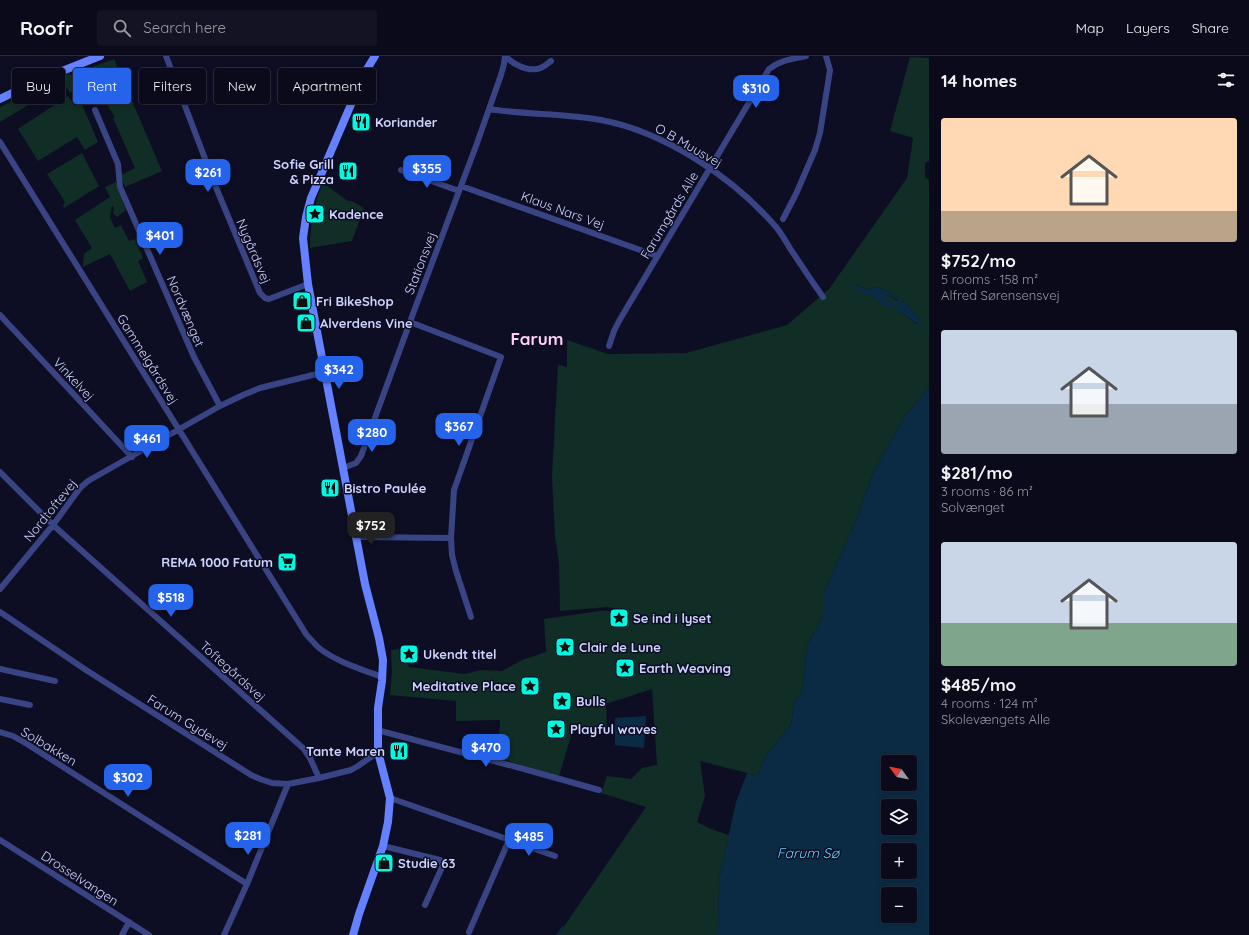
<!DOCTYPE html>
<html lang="en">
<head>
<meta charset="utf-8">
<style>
	:root { --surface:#0a0a1a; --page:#131323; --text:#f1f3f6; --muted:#999aa2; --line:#2a2b39; --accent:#2563eb }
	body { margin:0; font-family:Quicksand,sans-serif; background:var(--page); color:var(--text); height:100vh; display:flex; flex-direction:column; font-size:15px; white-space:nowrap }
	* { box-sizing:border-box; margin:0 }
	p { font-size:13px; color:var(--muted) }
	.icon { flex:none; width:22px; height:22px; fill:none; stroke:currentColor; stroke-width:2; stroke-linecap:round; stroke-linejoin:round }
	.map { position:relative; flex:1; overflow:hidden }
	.drawer { display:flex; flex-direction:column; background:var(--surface); width:320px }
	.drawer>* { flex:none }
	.banner { position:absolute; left:12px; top:12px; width:380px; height:36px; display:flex; gap:8px }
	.needle { width:26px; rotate:303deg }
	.buttons { position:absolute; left:881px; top:699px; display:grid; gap:8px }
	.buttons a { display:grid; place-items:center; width:36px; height:36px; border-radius:4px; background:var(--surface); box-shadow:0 2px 6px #0003,0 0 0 1px var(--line); font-size:20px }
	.price { position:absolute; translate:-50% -34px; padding:0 9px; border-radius:8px; background:var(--accent); color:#fff; font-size:13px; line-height:26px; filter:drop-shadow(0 1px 2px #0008) }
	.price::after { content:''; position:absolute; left:50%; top:24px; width:12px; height:9px; margin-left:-6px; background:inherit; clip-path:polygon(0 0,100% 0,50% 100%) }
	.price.active { background:#222; color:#fff }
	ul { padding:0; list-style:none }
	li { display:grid; align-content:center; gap:8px; height:212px; padding:0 12px }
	li span { display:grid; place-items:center; height:124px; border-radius:4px; color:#555 }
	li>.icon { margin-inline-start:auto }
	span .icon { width:72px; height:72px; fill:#fffc; stroke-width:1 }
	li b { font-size:17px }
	h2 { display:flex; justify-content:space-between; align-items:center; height:48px; padding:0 12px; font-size:17px }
	.chip { padding:0 14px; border-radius:4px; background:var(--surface); box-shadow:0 2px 6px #0003,0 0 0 1px var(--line); font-size:14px; line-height:36px }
	.chip.active { background:var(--accent); color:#fff }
	header { display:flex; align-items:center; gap:24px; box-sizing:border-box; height:56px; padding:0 20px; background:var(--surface); border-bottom:1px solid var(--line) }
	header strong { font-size:19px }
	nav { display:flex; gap:22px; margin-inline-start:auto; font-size:14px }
	.search { width:280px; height:36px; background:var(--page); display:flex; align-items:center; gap:10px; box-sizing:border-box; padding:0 14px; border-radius:4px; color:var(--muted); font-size:15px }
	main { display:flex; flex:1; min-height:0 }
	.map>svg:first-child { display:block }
	.green { fill:#102d26; fill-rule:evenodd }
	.water { fill:#0b2b45; fill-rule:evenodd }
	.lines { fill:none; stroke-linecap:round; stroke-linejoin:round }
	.stream { stroke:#0b2b45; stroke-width:2 }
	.street { stroke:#384483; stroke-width:6 }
	.secondary { stroke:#6681ff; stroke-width:8 }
	.labels { text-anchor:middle; stroke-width:3; stroke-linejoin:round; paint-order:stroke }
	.poi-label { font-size:13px; font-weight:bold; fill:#cfd3ff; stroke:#0d0e23; text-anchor:start }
	.street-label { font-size:13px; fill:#cfd3ff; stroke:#0d0e23 }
	.water-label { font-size:14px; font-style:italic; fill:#5dd4ff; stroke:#0d0e23 }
	.district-label { font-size:17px; font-weight:bold; fill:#ffd1f7; stroke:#0d0e23 }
</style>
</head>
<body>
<header>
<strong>Roofr</strong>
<div class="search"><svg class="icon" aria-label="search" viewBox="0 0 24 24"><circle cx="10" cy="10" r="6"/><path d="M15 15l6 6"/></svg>Search here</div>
<nav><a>Map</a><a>Layers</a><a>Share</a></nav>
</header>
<main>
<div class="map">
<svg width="929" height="879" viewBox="0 0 929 879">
	<rect width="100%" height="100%" fill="#0d0e23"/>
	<path class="green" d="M910,1l19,1v103l-4,2v14l4,3v207l-25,31 -30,53 -17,47 -33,74v22l-17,32 -5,46 -8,11 -3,22 -24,29 -10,23 -10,-4 -47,-12 5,35 -8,26 14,7 18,6 -10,45 -1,55h-160l88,-128 -45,-14 6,-17 24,3 11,-11 15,-3 -5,-76 -46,15 1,24 -33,-2 -15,50 -61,-18 2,-38 -44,1v-20l-66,-6 2,-24 -1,-21 16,-2 2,19 55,7 17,-4 21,1 20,-11 24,-8 -2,-33 55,-8h26l-17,-4 -48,4 -1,-48 -4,-27 -3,-60 6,-111 9,2v-27l41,14 78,-1 101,-28 42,-36 78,-111 6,-40 -23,-7zM857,229l12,5 5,-3 15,4 3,4 8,3 21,22 -5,4c-5,-4 -9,-9 -15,-10l-3,-13 -10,-6 -2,1v3c-13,-3 -22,-2 -29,-14z
		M114,3l48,112 -37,16 -3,-8 -1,-4 14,-7 -22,-50 2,-1 -21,-32 -9,3 -10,-15z
		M70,17l9,15 -9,5 -6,-9 -64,38v-15z
		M68,40l7,10 6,-4 17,40 -13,8 -8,-13 -39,24 -20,-32z
		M82,97l17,33 -35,22 -1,-3 2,-3 -18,-28z
		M116,126l10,28 -9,7 -4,-4 1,-6 -2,-1 -2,11 5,11 6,-3 8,16 6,-2 8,19 -5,3 9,21 -17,9 -20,-37 -27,13 1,-13 8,-6 -17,-28 35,-23 -5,-10z
		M323,127l25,18h4l12,7 -12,33 -42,7c0,-23 4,-44 13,-65z"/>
	<path class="water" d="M856,229l13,5 5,-3 15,4 3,4 8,3 21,22 -2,5c-4,-2 -7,-5 -11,-8 -4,-3 -8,-3 -12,-6l2,-11 -10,-5 -2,1v3l8,4v3l-2,2c-6,-2 -14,-4 -17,-11l-8,-2 -11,-6z
		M929,331v548h-211l1,-55 17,-78 11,-29 10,4 10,-23 24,-29 3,-22 8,-11 5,-46 17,-32v-22l33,-74 17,-47 30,-53zM888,706h22v22h-22zM888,750h22v22h-22zM888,794h22v22h-22zM888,838h22v22h-22z
		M646,660l-2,32 -29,-3v-27z"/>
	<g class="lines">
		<path class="stream" d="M557,879l6,-8"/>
		<path class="street" d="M166,0l49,129 45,108 5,5 4,1 39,-15
			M505,0c8,8 21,15 32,13 5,0 10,-5 14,-8
			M489,53c37,6 75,4 112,11 64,12 133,58 175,107 6,7 10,15 15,23 11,16 21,32 32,47
			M95,54l23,54 2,23 74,170 26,49
			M0,86l306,492c4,5 9,10 13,14 18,14 42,21 63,29
			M401,114l58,21
			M461,130l196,70
			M783,163l13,-25 19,-44 5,-17 10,-63 -4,-14
			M0,259l132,142
			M410,266l91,35 -47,133 -3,48 1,17 4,16 15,46
			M609,290l5,-15 5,-10 150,-252c11,-9 24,-10 37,-13
			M343,412l13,-5 5,-7 53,-145 62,-165 25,-71 3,-11 1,-8
			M0,416l53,53 251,224 6,9 9,20
			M355,481l96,1
			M0,533l53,-64 27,-37 8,-7 132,-75 23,-11 17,-7 65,-16
			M0,556l86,58 165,105 9,4 12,4 16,1 31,-6 32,-8 7,-4 20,-14
			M0,613l55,12
			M0,643l30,6
			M377,674l147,39 75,21
			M0,676l13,4 14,8 220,140
			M390,742l165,58
			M0,784l149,95
			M383,790l57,14 3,5 -18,40
			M469,876l40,-92
			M122,879l7,-13
			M224,879l23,-51 41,-100"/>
		<path class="secondary" d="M0,43l37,-18 63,-25
			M353,879l6,-21 24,-68 5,-24 2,-24 -12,-46v-44l4,-27 1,-21 -4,-22 -14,-54 -57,-300 -5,-46 3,-21 5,-19 53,-124 11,-18"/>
	</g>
	<defs>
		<symbol id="restaurant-square" viewBox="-11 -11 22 22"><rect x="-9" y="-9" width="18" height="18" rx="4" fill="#00fae1" stroke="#0d0e23"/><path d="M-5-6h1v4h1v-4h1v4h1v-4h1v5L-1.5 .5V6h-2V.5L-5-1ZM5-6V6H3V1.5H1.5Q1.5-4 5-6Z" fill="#111"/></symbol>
		<symbol id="sight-square" viewBox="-11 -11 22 22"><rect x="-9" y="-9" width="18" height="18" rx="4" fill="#00fae1" stroke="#0d0e23"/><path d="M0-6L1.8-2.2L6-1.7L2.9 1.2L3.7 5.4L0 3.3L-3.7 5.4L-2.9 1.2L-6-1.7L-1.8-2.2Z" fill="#111"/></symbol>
		<symbol id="shop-square" viewBox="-11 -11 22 22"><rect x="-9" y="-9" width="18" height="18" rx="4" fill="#00fae1" stroke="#0d0e23"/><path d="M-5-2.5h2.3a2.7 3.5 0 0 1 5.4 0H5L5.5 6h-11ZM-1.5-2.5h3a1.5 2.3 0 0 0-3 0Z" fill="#111"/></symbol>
		<symbol id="supermarket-square" viewBox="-11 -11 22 22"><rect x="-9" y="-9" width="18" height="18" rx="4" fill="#00fae1" stroke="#0d0e23"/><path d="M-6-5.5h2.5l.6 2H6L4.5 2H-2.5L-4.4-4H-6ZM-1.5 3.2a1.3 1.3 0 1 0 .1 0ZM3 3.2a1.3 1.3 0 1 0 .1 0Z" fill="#111"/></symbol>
	</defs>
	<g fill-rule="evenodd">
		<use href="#restaurant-square" x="350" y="55" width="22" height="22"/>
		<use href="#restaurant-square" x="337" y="104" width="22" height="22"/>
		<use href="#sight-square" x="304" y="147" width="22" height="22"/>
		<use href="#shop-square" x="291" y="234" width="22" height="22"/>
		<use href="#shop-square" x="295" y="256" width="22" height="22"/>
		<use href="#restaurant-square" x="319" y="421" width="22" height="22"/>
		<use href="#supermarket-square" x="276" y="495" width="22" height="22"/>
		<use href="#sight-square" x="608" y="551" width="22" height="22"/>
		<use href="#sight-square" x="554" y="580" width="22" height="22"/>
		<use href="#sight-square" x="398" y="587" width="22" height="22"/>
		<use href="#sight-square" x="614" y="601" width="22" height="22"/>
		<use href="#sight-square" x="519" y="619" width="22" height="22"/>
		<use href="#sight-square" x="551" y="634" width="22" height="22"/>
		<use href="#sight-square" x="545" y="662" width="22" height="22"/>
		<use href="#restaurant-square" x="388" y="684" width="22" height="22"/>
		<use href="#shop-square" x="373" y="796" width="22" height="22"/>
	</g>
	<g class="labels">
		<g class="poi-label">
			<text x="375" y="71">Koriander</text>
			<text x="334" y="113" text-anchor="end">Sofie Grill<tspan x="334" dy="15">&amp; Pizza</tspan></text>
			<text x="329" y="163">Kadence</text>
			<text x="316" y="250">Fri BikeShop</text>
			<text x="320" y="272">Alverdens Vine</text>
			<text x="344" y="437">Bistro Paulée</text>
			<text x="273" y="511" text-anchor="end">REMA 1000 Fatum</text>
			<text x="633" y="567">Se ind i lyset</text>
			<text x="579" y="596">Clair de Lune</text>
			<text x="423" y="603">Ukendt titel</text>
			<text x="639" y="617">Earth Weaving</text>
			<text x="516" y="635" text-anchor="end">Meditative Place</text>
			<text x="576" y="650">Bulls</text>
			<text x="570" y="678">Playful waves</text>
			<text x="385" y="700" text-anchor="end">Tante Maren</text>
			<text x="398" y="812">Studie 63</text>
		</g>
		<g class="street-label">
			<text transform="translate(689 89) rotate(30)" y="5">O B Muusvej</text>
			<text transform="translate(563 154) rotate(20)" y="5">Klaus Nars Vej</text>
			<text transform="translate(669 159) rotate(-59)" y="5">Farumgårds Alle</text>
			<text transform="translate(254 195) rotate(67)" y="5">Nygårdsvej</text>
			<text transform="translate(420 207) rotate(-69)" y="5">Stationsvej</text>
			<text transform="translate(186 255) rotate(67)" y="5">Nordvænget</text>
			<text transform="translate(148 303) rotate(58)" y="5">Gammelgårdsvej</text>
			<text transform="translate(74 323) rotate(47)" y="5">Vinkelvej</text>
			<text transform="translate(50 454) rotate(-51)" y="5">Nordtoftevej</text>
			<text transform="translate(233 615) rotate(42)" y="5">Toftegårdsvej</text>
			<text transform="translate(188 666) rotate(32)" y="5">Farum Gydevej</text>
			<text transform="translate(49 690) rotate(31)" y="5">Solbakken</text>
			<text transform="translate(80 822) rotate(33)" y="5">Drosselvangen</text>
		</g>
		<g class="water-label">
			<text x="808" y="802">Farum Sø</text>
		</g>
		<g class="district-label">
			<text x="537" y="289">Farum</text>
		</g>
	</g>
</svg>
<div class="buttons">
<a><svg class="needle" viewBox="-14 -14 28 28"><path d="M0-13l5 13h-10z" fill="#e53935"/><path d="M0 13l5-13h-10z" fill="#999aa2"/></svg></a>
<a><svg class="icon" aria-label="layers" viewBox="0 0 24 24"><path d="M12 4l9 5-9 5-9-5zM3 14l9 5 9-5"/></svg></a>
<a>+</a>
<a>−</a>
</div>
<b class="price" style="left:756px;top:53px">$310</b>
<b class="price" style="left:427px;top:133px">$355</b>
<b class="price" style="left:208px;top:137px">$261</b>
<b class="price" style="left:160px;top:200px">$401</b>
<b class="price" style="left:339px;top:334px">$342</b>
<b class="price" style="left:459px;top:391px">$367</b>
<b class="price" style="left:372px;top:397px">$280</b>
<b class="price" style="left:147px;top:403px">$461</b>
<b class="price active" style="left:371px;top:490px">$752</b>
<b class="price" style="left:171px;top:562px">$518</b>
<b class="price" style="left:486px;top:712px">$470</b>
<b class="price" style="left:128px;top:742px">$302</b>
<b class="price" style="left:248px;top:800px">$281</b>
<b class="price" style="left:529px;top:801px">$485</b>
<div class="banner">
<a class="chip">Buy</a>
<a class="chip active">Rent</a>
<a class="chip">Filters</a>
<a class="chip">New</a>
<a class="chip">Apartment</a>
</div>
</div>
<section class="drawer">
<h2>14 homes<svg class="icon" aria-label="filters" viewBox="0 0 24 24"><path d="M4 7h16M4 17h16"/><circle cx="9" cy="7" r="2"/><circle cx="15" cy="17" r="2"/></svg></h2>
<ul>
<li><span style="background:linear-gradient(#ffd9b3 75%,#b9a48a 0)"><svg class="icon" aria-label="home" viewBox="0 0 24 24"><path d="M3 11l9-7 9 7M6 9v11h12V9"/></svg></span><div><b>$752/mo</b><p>5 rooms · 158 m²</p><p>Alfred Sørensensvej</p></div></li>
<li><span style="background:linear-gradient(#c9d6e8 60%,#9aa5b1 0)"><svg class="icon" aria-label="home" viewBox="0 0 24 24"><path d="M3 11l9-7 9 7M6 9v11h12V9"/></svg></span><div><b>$281/mo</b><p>3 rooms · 86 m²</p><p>Solvænget</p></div></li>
<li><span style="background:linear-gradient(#c9d6e8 65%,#7fa58c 0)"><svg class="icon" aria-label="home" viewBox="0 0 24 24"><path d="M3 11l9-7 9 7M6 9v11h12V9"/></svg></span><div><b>$485/mo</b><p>4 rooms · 124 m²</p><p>Skolevængets Alle</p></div></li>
</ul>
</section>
</main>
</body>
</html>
